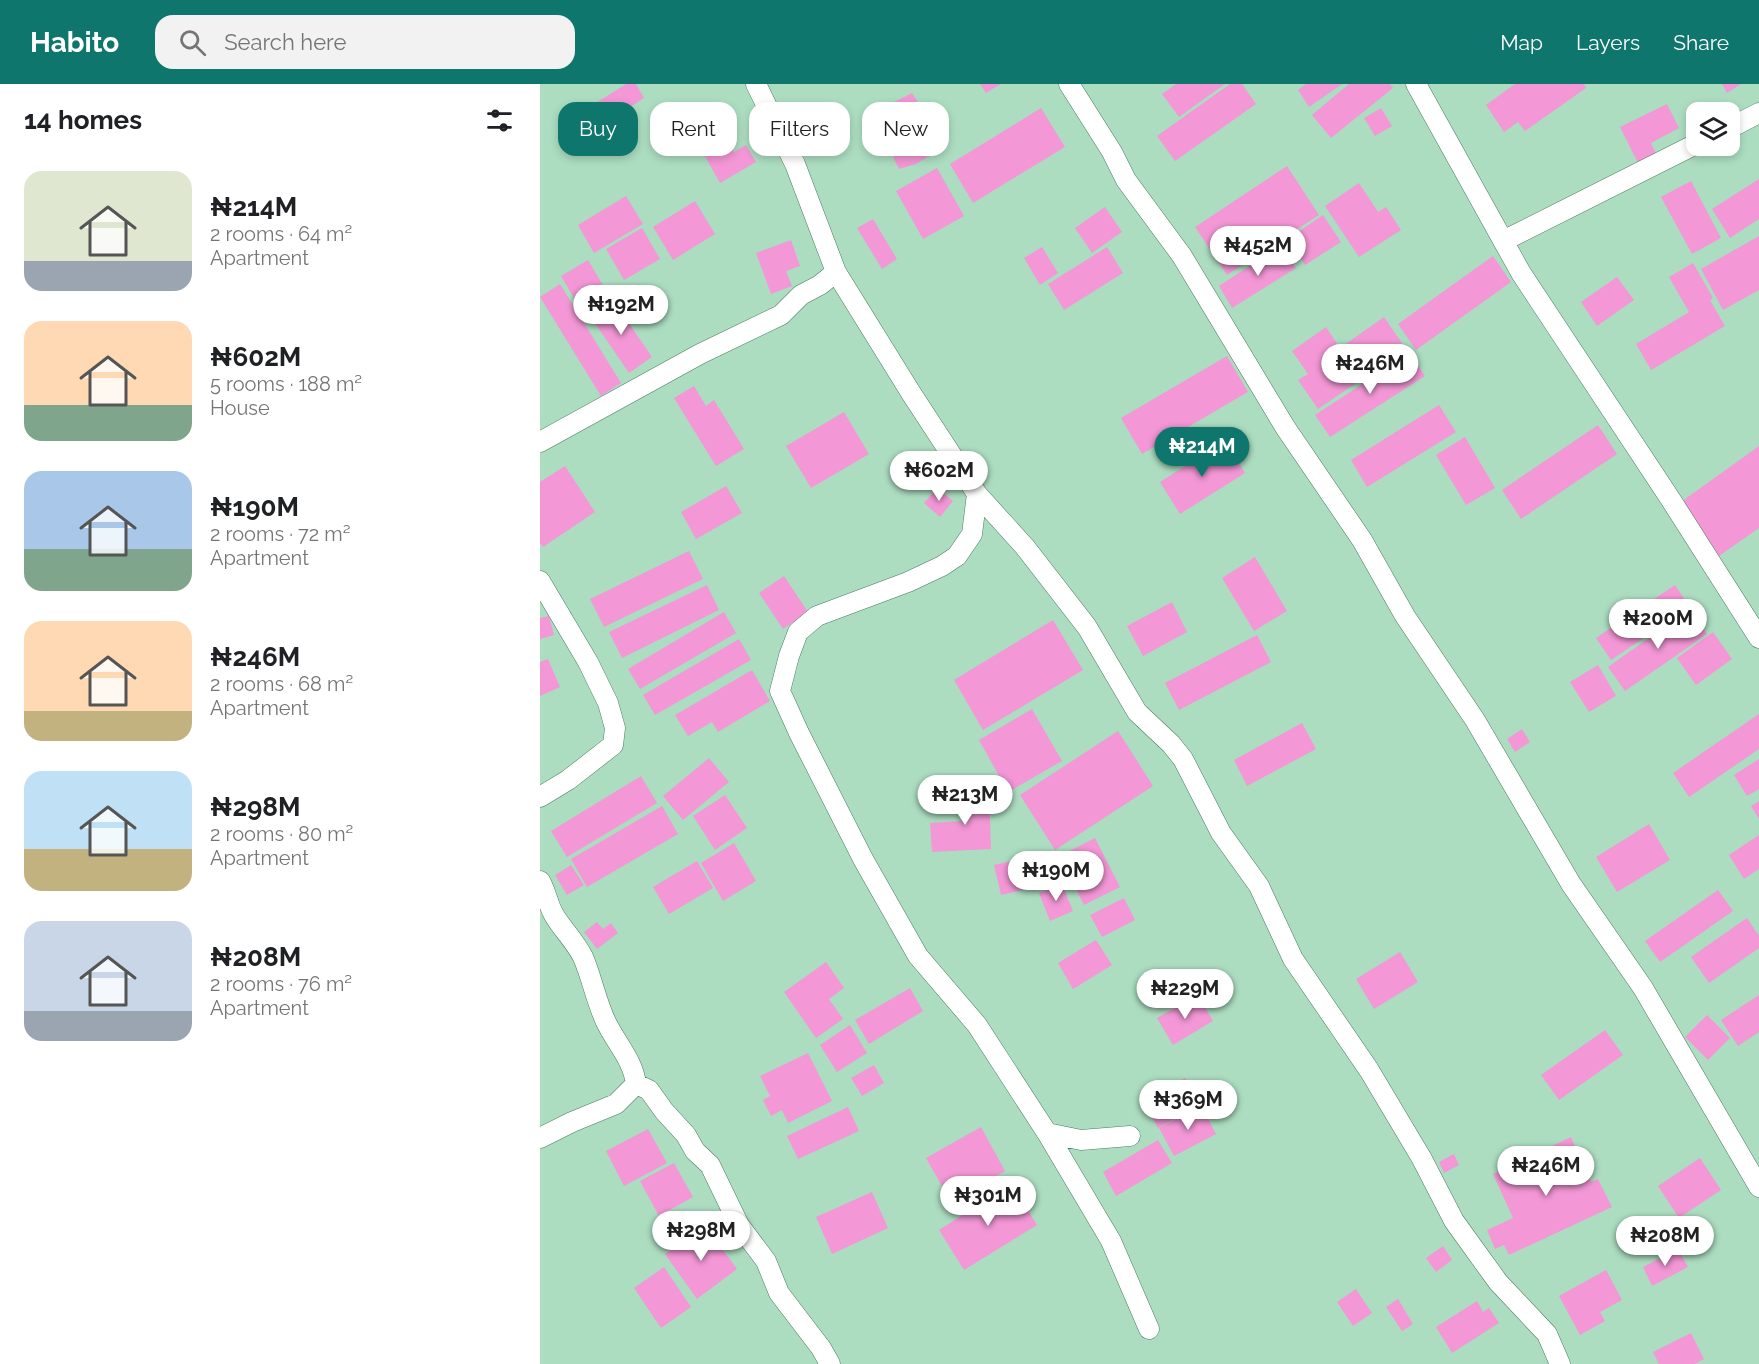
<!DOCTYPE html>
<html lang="en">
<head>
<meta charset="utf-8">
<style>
	:root { --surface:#fff; --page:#f2f2f2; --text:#202124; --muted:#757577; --accent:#0f766e }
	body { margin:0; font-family:Raleway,sans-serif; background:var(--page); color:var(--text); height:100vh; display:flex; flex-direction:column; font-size:22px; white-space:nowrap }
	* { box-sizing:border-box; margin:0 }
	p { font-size:20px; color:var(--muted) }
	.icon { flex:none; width:33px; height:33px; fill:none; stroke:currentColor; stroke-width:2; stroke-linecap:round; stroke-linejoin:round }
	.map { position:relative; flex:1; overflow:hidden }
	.drawer { display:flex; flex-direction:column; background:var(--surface); width:540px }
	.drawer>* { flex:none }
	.banner { position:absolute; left:18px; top:18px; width:570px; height:54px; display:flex; gap:12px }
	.controls { position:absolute; left:1146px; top:18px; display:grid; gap:12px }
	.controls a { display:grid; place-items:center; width:54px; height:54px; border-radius:12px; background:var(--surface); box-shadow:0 3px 9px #0003; font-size:30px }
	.price { position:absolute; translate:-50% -51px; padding:0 14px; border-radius:21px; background:#fff; color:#222; font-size:20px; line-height:39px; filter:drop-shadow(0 2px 3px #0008) }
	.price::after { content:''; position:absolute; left:50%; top:36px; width:18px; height:14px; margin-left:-9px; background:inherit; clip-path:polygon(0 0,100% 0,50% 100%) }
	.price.selected { background:var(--accent); color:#fff }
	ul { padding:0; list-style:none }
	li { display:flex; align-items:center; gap:18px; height:150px; padding:0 24px }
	li span { display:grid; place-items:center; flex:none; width:168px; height:120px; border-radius:18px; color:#555 }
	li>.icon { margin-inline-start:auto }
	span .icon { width:72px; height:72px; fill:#fffc; stroke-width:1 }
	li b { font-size:26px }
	h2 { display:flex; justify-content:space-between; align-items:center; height:72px; padding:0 24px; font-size:26px }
	.pill { padding:0 21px; border-radius:18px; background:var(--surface); box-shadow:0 3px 9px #0003; font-size:21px; line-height:54px }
	.pill.selected { background:var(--accent); color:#fff }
	header { display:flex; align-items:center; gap:36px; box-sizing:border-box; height:84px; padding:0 30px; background:var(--accent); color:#fff }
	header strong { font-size:28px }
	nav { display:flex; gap:33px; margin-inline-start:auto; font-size:21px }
	.search { width:420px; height:54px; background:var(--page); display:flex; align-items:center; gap:15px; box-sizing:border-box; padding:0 21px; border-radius:18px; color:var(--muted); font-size:22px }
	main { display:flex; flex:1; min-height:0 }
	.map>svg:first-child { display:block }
	.building { fill:#f397d6 }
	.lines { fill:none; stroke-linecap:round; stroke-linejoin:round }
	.street-casing { stroke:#4c7a61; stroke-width:21 }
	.street { stroke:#fff; stroke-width:20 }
</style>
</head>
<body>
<header>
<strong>Habito</strong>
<div class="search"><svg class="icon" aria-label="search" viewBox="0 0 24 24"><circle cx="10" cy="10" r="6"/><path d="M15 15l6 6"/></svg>Search here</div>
<nav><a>Map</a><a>Layers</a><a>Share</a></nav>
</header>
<main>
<section class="drawer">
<h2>14 homes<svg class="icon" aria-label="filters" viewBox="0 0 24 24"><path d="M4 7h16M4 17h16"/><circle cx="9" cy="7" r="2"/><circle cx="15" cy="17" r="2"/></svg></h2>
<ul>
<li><span style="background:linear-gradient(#dfe7d0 75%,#9aa5b1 0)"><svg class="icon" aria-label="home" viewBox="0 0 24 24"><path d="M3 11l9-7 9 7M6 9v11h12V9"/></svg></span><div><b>₦214M</b><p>2 rooms · 64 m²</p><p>Apartment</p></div></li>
<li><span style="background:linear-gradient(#ffd9b3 70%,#7fa58c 0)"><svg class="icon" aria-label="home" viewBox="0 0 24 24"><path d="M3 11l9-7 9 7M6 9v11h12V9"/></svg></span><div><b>₦602M</b><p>5 rooms · 188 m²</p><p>House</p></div></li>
<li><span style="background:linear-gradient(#a9c7e8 65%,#7fa58c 0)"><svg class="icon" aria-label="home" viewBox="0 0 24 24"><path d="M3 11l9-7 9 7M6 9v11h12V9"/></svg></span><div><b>₦190M</b><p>2 rooms · 72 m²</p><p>Apartment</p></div></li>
<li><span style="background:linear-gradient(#ffd9b3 75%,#c2b280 0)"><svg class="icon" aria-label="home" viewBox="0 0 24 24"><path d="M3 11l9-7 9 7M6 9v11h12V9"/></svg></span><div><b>₦246M</b><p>2 rooms · 68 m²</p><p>Apartment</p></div></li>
<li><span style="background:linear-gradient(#bfe0f5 65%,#c2b280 0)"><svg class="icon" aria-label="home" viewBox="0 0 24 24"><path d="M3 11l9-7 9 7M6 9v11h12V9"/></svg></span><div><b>₦298M</b><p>2 rooms · 80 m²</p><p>Apartment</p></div></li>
<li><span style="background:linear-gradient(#c9d6e8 75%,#9aa5b1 0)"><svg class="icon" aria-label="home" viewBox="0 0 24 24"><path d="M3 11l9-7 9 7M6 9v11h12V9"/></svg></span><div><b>₦208M</b><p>2 rooms · 76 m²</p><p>Apartment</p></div></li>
</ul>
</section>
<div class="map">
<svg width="1219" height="1280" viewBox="0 0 1219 1280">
	<rect width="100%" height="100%" fill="#acddc1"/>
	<path class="building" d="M86,0h10l8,14 -42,27 -11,-19z
		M440,0h21l-15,9z
		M636,0h49l-46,33 -17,-23z
		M690,0h12l14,20 -81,57 -18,-25z
		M766,0h36l-33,23 -11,-17z
		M809,0h41l3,4 -62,50 -19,-23z
		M975,0h69l2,4 -61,43 -7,-9 -14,10 -18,-27z
		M1182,0h19l-14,9z
		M372,9l34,53 -30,18 -17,5 -6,-12 12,-7 -5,-8 -7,2 -4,-11 7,-3 -5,-8 -17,8 -8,-14z
		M1127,20l12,24 -28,15 6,13 -18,9 -19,-38z
		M501,24l24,39 -92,56 -23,-39z
		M841,24l11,18 -17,10 -11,-18z
		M186,53l8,15 12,-7 10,17 -36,21 -18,-32z
		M747,82l32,49 -92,60 -32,-48z
		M397,84l27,48 -41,23 -27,-48z
		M1219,95v40l-29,19 -18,-29z
		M1151,97l30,57 -29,16 -31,-57z
		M819,99l19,29 8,-5 15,23 -42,27 -34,-51z
		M86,112l17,28 -49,29 -16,-28z
		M155,117l20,33 -42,26 -20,-33z
		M565,123l17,25 -30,21 -17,-25z
		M783,131l18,27 -36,23 -17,-26z
		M333,135l24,40 -15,10 -25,-41z
		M102,144l18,31 -36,21 -18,-31z
		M1219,152v54l-36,20 -22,-41z
		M251,156l9,26 -14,5 6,15 -21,8 -15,-41z
		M742,161l14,23 -64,40 -13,-22z
		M502,163l16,26 -18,12 -16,-27z
		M567,163l16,26 -59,37 -16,-26z
		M953,172l18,26 -95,68 -18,-26z
		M48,176l16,27 -27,16 -16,-27z
		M1153,179l20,35 -3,2 15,26 -74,44 -15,-26 53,-32 -20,-35z
		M1077,193l17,23 -37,26 -16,-24z
		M20,200l61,99 -20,13 -61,-99z
		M73,216l39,57 -23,16 -39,-57z
		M844,233l22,32 -88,60 -20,-29 10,-6 -16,-23 34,-24 14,21z
		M870,269l15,23 -95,61 -15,-22z
		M687,272l21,36 -106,62 -21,-36z
		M154,302l12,20 8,-6 30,49 -28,17 -42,-68z
		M899,321l17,27 -89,55 -16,-27z
		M304,328l25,42 -58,34 -25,-42z
		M1058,341l19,29 -96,65 -19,-29z
		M925,353l30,51 -29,17 -30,-50z
		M685,357l20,32 -65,41 -20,-32z
		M1219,362v82l-40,28 -38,-54z
		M25,382l30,46 -52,35 -3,-4v-61z
		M186,402l16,27 -46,26 -15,-27z
		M397,404l16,13 -13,16 -16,-14z
		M149,467l14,28 -99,48 -14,-28z
		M715,473l32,54 -33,20 -32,-53z
		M244,492l24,36 -25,17 -24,-36z
		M167,501l12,25 -97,48 -13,-26z
		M1135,501l15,22 -79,53 -15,-22z
		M632,518l15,30 -44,24 -16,-30z
		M1150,525l17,25 -82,57 -17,-24z
		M184,528l12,21 -96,56 -12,-20z
		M9,532l5,19 -14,4v-21z
		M513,536l30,50 -100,60 -29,-50z
		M1173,548l19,27 -36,26 -19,-27z
		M717,551l14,27 -92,48 -14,-27z
		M199,555l12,21 -96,55 -12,-20z
		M8,575l12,28 -20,9v-34z
		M1058,581l18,31 -27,16 -19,-30z
		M212,586l18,31 -52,31 -6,-10 -24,14 -13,-21z
		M492,625l30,52 -54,31 -29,-52z
		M1219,630v35l-70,48 -16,-24z
		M762,639l14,26 -69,37 -13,-26z
		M982,645l8,13 -15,10 -8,-13z
		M578,647l35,55 -98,64 -35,-55z
		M169,674l20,24 -46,38 -20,-24z
		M1219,675v30l-12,7 -13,-21z
		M101,692l16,27 -90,54 -16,-26z
		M449,707l2,58 -59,3 -2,-29 32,-2 -1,-29z
		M185,711l22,33 -32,22 -22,-34z
		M1219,717v18l-8,-13z
		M122,722l16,28 -91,53 -16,-28z
		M1109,740l21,36 -53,32 -21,-35z
		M1219,751v34l-15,10 -15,-24z
		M555,754l25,49 -36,18 -25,-49z
		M194,759l22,38 -33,20 -22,-38z
		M505,770l7,29 -51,12 -7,-30z
		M157,777l16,27 -44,26 -16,-27z
		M31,781l13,20 -17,10 -12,-20z
		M522,800l11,27 -23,10 -11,-28z
		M1178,806l15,21 -73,51 -15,-21z
		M584,814l11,22 -33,17 -12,-22z
		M1207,834l12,18v12l-50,35 -18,-26z
		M57,838l6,7 8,-6 7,10 -21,16 -13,-17z
		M556,856l16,25 -39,24 -15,-26z
		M860,868l18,30 -44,27 -18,-30z
		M286,878l18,26 -15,11 14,20 -27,19 -32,-46z
		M370,904l13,23 -54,33 -14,-24z
		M658,911l15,26 -40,24 -16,-27z
		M1219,911v37l-21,14 -17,-26z
		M1167,931l23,23 -22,22 -23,-23z
		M310,941l17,28 -30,19 -17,-27z
		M1065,946l18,25 -64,45 -18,-25z
		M268,969l24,48 -44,22 -6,-13 -11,6 -8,-16 7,-4 -10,-20z
		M334,981l10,18 -22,13 -11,-18z
		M645,994l15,26 -42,24 -15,-28z
		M661,1021l15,29 -42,22 -15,-28z
		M308,1023l11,24 -61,28 -11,-23z
		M441,1043l24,44 -54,31 -25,-44z
		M108,1045l19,34 -43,23 -18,-35z
		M1031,1053l20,45 7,-3 14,28 -103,48 -5,-10 -9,4 -8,-19 26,-12 -20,-44z
		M618,1056l14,23 -56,33 -13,-24z
		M914,1070l5,11 -15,8 -5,-11z
		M1160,1074l21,32 -42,28 -21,-32z
		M134,1079l19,34 -34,19 -19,-35z
		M472,1100l25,41 -73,45 -25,-40z
		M332,1108l16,36 -56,26 -16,-37z
		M165,1141l32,44 -40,30 -32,-45z
		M903,1162l9,14 -16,12 -10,-14z
		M1138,1165l10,18 -36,19 -9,-19z
		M124,1183l27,40 -30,21 -27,-40z
		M1066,1186l16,30 -22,12 5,9 -25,14 -21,-39z
		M816,1205l16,24 -19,13 -16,-24z
		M858,1215l15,25 -11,7 -16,-24z
		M937,1217l6,11 6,-4 10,15 -47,30 -16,-26z
		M1151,1249l13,26 -9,5h-36l-6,-12z"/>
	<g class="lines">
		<defs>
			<path id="street" d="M216,0l39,80 41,108 75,121 66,101 48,53 62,80 50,85 34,32 12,15 38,74 38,53 34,73 76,111 53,89 32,62 44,61 49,52 13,30
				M529,0l43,68 14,28 56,76 103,171 77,113 43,76 70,104 96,164 72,104 116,199
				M876,0l105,189 150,227 88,138
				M1190,44l29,-15
				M963,157l193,-97
				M0,358l160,-88 81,-39 20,-20 19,-10 16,-13
				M437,410l-5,40 -15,22 -15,10 -34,16 -91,34 -19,16 -9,24 -9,35 19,42 64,126 55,97 59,69 70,108 64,108 38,88
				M0,497l48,81 20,41 7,25 -2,17 -45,35 -28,17
				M0,797c6,10 8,24 14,34 9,15 20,25 29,42 9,21 13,44 23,65 10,21 27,38 30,62l-20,20 -44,18 -32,16
				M96,1000l13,6 15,21 22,24 9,16 15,14 29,60 27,36 13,32 42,55 9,16
				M507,1049l34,7 49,-4"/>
		</defs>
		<use href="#street" class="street-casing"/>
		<use href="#street" class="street"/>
	</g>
</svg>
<div class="controls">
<a><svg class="icon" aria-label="layers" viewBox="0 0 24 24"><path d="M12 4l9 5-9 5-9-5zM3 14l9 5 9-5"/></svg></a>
</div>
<b class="price" style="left:718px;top:193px">₦452M</b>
<b class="price" style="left:81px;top:252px">₦192M</b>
<b class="price" style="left:830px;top:311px">₦246M</b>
<b class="price selected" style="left:662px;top:394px">₦214M</b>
<b class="price" style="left:399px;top:418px">₦602M</b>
<b class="price" style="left:1118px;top:566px">₦200M</b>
<b class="price" style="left:425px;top:742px">₦213M</b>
<b class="price" style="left:516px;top:818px">₦190M</b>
<b class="price" style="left:645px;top:936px">₦229M</b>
<b class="price" style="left:648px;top:1047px">₦369M</b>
<b class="price" style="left:1006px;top:1113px">₦246M</b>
<b class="price" style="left:448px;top:1143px">₦301M</b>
<b class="price" style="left:161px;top:1178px">₦298M</b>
<b class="price" style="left:1125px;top:1183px">₦208M</b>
<div class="banner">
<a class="pill selected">Buy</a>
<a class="pill">Rent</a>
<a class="pill">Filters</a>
<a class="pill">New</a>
</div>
</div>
</main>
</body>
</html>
